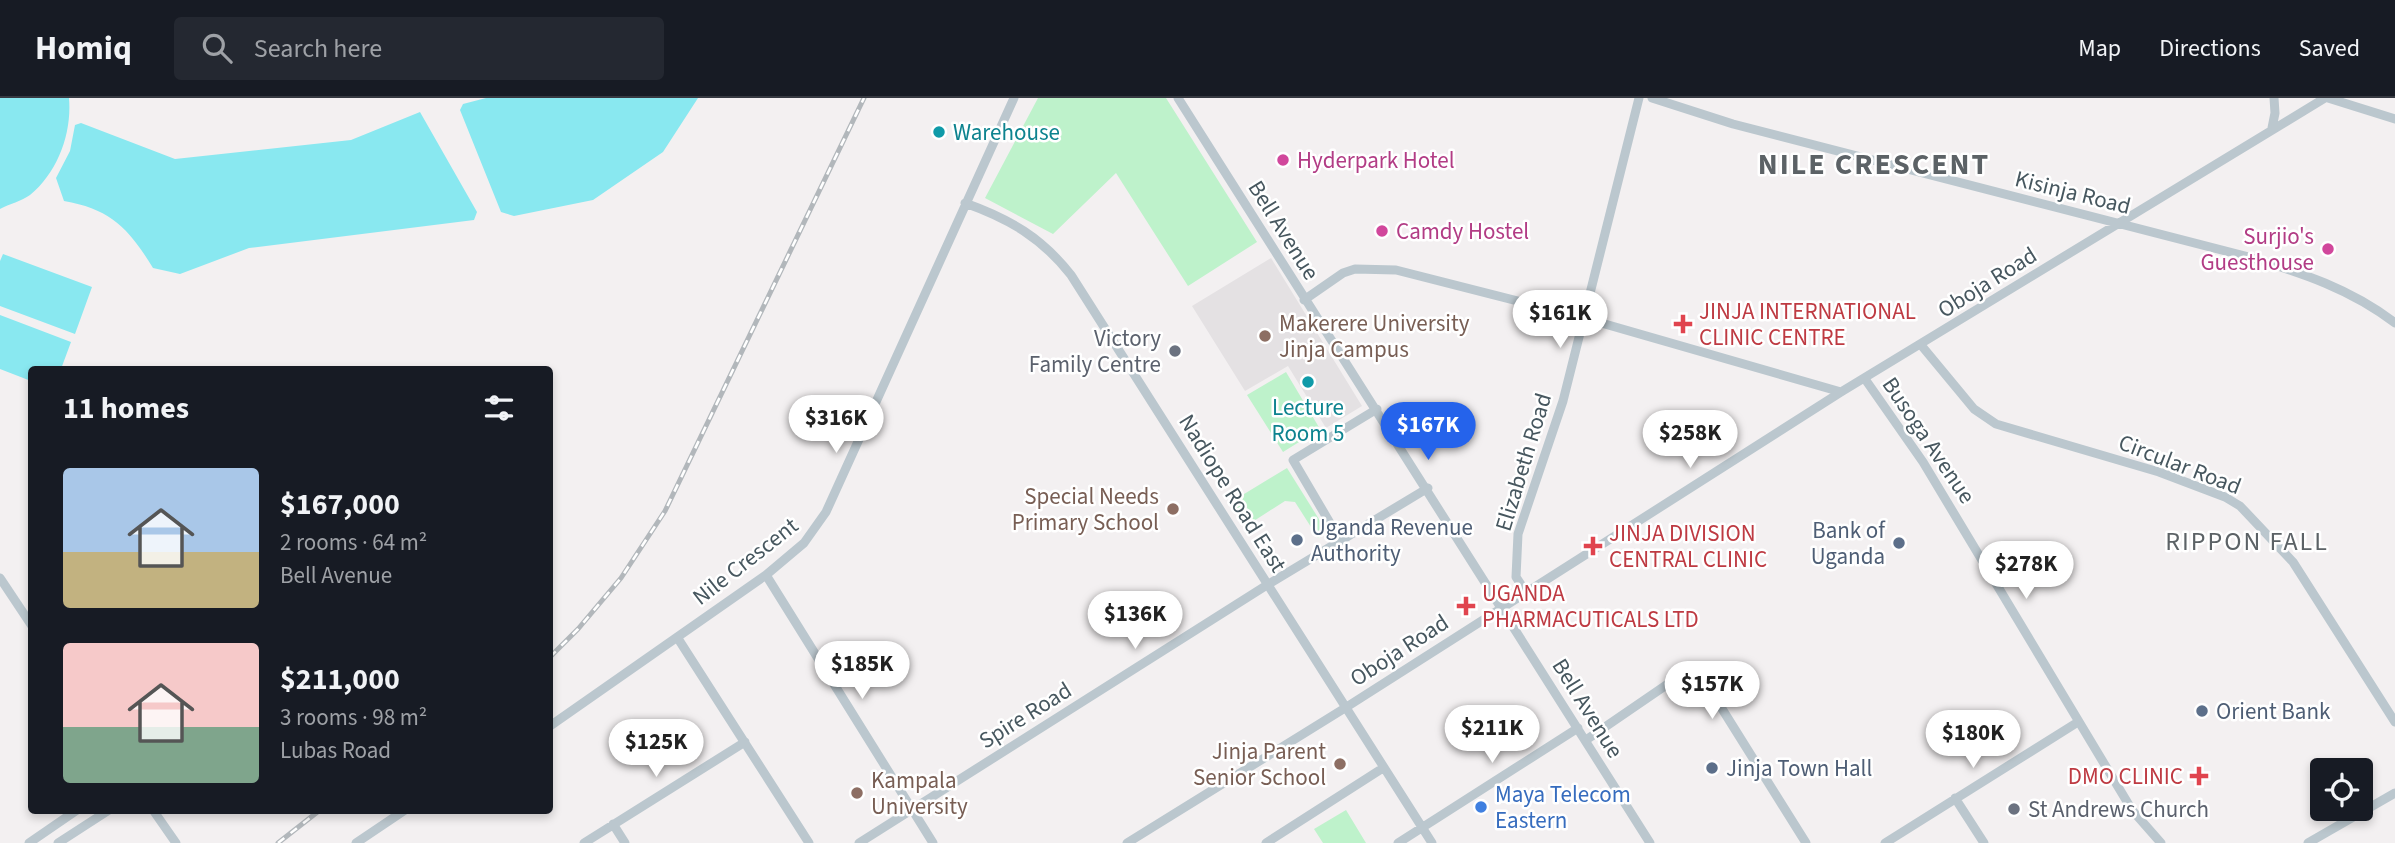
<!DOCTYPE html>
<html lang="en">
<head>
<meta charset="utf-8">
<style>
	:root { --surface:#171b24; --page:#242831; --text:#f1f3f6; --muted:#9ea1a6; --line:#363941; --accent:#2563eb }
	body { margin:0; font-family:"Source Sans 3",sans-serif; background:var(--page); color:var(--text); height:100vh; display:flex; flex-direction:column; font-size:26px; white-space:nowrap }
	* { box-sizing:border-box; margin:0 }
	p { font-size:23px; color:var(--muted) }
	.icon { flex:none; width:38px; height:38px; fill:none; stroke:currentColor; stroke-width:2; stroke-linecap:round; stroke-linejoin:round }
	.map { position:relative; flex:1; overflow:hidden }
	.details { position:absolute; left:28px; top:268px; width:525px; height:448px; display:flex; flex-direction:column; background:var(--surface); border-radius:7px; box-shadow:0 4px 10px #0003 }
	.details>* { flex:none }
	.controls { position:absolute; left:2310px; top:660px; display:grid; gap:14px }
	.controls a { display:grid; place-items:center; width:63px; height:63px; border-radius:7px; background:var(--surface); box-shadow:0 4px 10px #0003; font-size:35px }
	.price { position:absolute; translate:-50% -60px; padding:0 16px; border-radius:24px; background:#fff; color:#222; font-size:23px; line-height:46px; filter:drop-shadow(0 2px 4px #0008) }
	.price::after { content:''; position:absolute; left:50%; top:42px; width:21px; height:16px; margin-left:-10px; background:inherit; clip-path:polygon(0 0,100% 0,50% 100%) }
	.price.active { background:var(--accent); color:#fff }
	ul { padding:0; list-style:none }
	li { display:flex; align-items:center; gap:21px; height:175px; padding:0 35px }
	li span { display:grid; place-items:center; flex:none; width:196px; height:140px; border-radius:7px; color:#555 }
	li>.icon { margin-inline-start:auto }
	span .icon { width:84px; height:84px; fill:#fffc; stroke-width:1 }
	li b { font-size:30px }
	h2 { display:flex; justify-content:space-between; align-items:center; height:84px; padding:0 35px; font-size:30px }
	header { display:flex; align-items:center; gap:42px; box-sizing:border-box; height:98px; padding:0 35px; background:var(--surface); border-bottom:2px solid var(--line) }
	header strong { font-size:33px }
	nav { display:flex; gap:38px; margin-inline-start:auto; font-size:24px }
	.search { width:490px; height:63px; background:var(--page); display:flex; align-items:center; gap:18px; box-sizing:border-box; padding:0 24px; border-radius:7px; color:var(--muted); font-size:26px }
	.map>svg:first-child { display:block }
	.education { fill:#e4e1e3 }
	.green { fill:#bef2cb }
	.water { fill:#89e8f0 }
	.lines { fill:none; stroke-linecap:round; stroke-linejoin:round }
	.minor { stroke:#bbc7ce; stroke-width:9 }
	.rail-casing { stroke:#b2b7bb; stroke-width:5 }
	.rail { stroke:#fff; stroke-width:2.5; stroke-dasharray:8; stroke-linecap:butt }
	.culture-dot { fill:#0f9aa8; stroke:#fff; stroke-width:2.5 }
	.hotel-dot { fill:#d1479c; stroke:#fff; stroke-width:2.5 }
	.health-dot { fill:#e0444e; stroke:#fff; stroke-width:2.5 }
	.education-dot { fill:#8d6e63; stroke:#fff; stroke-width:2.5 }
	.worship-dot { fill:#6b7280; stroke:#fff; stroke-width:2.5 }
	.service-dot { fill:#5c6f8a; stroke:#fff; stroke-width:2.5 }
	.shop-dot { fill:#3f7fe0; stroke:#fff; stroke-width:2.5 }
	.labels { text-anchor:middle; stroke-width:5; stroke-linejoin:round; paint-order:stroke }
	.culture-label { font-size:23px; fill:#0d838f; stroke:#fff; text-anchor:start }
	.hotel-label { font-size:23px; fill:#b23c85; stroke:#fff; text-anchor:start }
	.street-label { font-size:23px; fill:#47575f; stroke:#fff }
	.health-label { font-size:23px; fill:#be3a42; stroke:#fff; text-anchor:start }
	.education-label { font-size:23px; fill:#785e54; stroke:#fff; text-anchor:start }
	.worship-label { font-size:23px; fill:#5b616d; stroke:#fff; text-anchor:end }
	.service-label { font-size:23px; fill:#4e5e75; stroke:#fff; text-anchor:start }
	.shop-label { font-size:23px; fill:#366cbe; stroke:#fff; text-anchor:start }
	.quarter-label { font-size:26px; letter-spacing:2px; fill:#5c6266; stroke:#fff }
	.district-label { font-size:30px; font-weight:bold; letter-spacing:2px; fill:#5c6266; stroke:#fff }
</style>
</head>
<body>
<header>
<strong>Homiq</strong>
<div class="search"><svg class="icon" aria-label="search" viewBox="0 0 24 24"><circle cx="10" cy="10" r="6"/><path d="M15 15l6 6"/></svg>Search here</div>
<nav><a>Map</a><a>Directions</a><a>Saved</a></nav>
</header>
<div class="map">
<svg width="2395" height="745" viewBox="0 0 2395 745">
	<rect width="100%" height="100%" fill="#f3f0f1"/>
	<path class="education" d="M1271,160l91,148 -36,22 -38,-62 -43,25 -53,-85z"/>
	<path class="green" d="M1038,0h128l91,144 -69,44 -72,-113 -63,61 -68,-36z
		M1286,274l34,57 -37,23 -36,-57z
		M1287,370l40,64 -9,6 -23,-36 -10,-1 -39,25 -15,-24z
		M1346,712l20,33h-43l-9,-14z"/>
	<path class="water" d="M0,0h69c3,35 -11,74 -39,97 -8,6 -21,9 -30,14z
		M486,0h212l-35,54 -70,48 -79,16 -13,-4 -41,-102 3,-6z
		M420,14l57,100 -3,8 -225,28 -69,26 -27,-6c-24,-39 -42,-59 -89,-67l-8,-23 14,-27 5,-26 6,-2 94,36 176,-19z
		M3,156l89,33 -17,47 -75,-28v-45z
		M0,217l71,27 -10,27h-29l-1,12 -31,-12z"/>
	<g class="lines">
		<path class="minor" d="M1178,0l472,745
			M1652,0l81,26 516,133c53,16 102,32 146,66
			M2328,0l67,21
			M2272,30l3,-15 -1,-15
			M965,105c45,16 77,35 106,72l361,568
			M1304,202l39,-27 12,-4 41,1 188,48 257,74
			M1921,247l53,64 22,15 163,48 66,25 15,9 53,56 102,160
			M1865,281l58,83 209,348 29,33
			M1340,442l-47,-80 84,-51
			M766,477l167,268
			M0,480l32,48
			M1526,494l-10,-15 2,-43 45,-133 76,-303
			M677,539l132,206
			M550,628l216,-151 38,-32 22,-31 188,-414
			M1586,642l92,-63 14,-2 17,13 97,155
			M1955,700l29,45
			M153,712l23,33
			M613,726l12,19
			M29,745l48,-33
			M58,745l51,-33
			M356,745l49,-33
			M584,745l161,-101
			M859,745l408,-258 161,-97
			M1127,745l218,-135 496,-316 484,-294
			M1266,745l117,-75
			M1398,745l180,-115
			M1885,745l193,-121
			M2308,745l87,-50"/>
		<defs>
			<path id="rail" d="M550,559l28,-28 43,-51 44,-67 199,-413
				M278,745l42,-33"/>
		</defs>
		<use href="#rail" class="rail-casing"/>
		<use href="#rail" class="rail"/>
	</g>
	<g class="culture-dot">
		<circle cx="939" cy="34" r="7"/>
		<circle cx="1308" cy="284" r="7"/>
	</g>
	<g class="hotel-dot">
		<circle cx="1283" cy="62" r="7"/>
		<circle cx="1382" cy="133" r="7"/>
		<circle cx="2328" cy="151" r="7"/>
	</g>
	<g class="health-dot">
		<path d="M1679.5 215.5h7v7h7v7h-7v7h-7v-7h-7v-7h7z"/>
		<path d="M1589.5 437.5h7v7h7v7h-7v7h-7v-7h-7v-7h7z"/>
		<path d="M1462.5 497.5h7v7h7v7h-7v7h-7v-7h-7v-7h7z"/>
		<path d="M2195.5 667.5h7v7h7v7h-7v7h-7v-7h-7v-7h7z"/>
	</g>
	<g class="education-dot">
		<circle cx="1265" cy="238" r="7"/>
		<circle cx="1173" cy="411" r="7"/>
		<circle cx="1340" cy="666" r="7"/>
		<circle cx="857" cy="695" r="7"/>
	</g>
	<g class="worship-dot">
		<circle cx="1175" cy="253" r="7"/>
		<circle cx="2014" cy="711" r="7"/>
	</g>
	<g class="service-dot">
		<circle cx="1297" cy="442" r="7"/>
		<circle cx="1899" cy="445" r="7"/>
		<circle cx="2202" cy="613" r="7"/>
		<circle cx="1712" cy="670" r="7"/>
	</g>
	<circle class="shop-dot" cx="1481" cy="709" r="7"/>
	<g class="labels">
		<g class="culture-label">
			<text x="953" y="42">Warehouse</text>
			<text x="1308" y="317" text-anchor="middle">Lecture<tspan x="1308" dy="26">Room 5</tspan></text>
		</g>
		<g class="hotel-label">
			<text x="1297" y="70">Hyderpark Hotel</text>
			<text x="1396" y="141">Camdy Hostel</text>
			<text x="2314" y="146" text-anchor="end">Surjio's<tspan x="2314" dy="26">Guesthouse</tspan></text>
		</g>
		<g class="street-label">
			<text transform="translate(2073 94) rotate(14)" y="8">Kisinja Road</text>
			<text transform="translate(1284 132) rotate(58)" y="8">Bell Avenue</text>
			<text transform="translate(1987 184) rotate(-32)" y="8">Oboja Road</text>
			<text transform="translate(1929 342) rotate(56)" y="8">Busoga Avenue</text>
			<text transform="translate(1523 364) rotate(-73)" y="8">Elizabeth Road</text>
			<text transform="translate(2180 366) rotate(21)" y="8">Circular Road</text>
			<text transform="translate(1233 395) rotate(58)" y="8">Nadiope Road East</text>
			<text transform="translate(745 463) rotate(-38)" y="8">Nile Crescent</text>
			<text transform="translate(1399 552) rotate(-33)" y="8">Oboja Road</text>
			<text transform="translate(1588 610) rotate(58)" y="8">Bell Avenue</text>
			<text transform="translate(1025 617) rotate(-32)" y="8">Spire Road</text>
		</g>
		<g class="health-label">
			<text x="1699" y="221">JINJA INTERNATIONAL<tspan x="1699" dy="26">CLINIC CENTRE</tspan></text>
			<text x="1609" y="443">JINJA DIVISION<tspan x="1609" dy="26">CENTRAL CLINIC</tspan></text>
			<text x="1482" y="503">UGANDA<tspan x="1482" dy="26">PHARMACUTICALS LTD</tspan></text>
			<text x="2183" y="686" text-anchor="end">DMO CLINIC</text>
		</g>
		<g class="education-label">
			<text x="1279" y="233">Makerere University<tspan x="1279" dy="26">Jinja Campus</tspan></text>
			<text x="1159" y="406" text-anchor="end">Special Needs<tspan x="1159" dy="26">Primary School</tspan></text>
			<text x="1326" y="661" text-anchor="end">Jinja Parent<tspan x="1326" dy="26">Senior School</tspan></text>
			<text x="871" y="690">Kampala<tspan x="871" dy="26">University</tspan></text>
		</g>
		<g class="worship-label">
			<text x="1161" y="248">Victory<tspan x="1161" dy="26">Family Centre</tspan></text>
			<text x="2028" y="719" text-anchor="start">St Andrews Church</text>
		</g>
		<g class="service-label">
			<text x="1311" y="437">Uganda Revenue<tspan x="1311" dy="26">Authority</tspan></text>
			<text x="1885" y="440" text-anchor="end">Bank of<tspan x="1885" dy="26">Uganda</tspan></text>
			<text x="2216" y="621">Orient Bank</text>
			<text x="1726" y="678">Jinja Town Hall</text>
		</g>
		<g class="shop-label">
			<text x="1495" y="704">Maya Telecom<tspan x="1495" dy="26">Eastern</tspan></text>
		</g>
		<g class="quarter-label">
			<text x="2247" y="452">RIPPON FALL</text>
		</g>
		<g class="district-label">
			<text x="1874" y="76">NILE CRESCENT</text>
		</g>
	</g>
</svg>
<div class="controls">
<a><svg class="icon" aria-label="locate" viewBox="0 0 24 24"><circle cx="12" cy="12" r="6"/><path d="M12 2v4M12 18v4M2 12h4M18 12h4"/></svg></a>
</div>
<b class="price" style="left:1560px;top:252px">$161K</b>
<b class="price" style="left:836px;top:357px">$316K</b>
<b class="price active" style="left:1428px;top:364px">$167K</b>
<b class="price" style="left:1690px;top:372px">$258K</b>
<b class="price" style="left:2026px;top:503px">$278K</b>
<b class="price" style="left:1135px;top:553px">$136K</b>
<b class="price" style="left:862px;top:603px">$185K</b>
<b class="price" style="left:1712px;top:623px">$157K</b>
<b class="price" style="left:1492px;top:667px">$211K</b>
<b class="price" style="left:1973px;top:672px">$180K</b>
<b class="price" style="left:656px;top:681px">$125K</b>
<section class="details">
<h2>11 homes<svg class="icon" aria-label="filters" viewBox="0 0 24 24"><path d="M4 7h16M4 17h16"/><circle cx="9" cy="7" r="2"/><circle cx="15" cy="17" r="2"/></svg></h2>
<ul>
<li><span style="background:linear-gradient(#a9c7e8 60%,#c2b280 0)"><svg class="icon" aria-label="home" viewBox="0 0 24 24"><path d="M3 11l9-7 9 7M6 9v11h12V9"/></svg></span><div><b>$167,000</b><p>2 rooms · 64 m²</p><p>Bell Avenue</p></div></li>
<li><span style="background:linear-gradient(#f6c9c9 60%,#7fa58c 0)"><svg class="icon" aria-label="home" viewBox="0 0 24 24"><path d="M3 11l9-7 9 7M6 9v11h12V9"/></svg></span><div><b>$211,000</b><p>3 rooms · 98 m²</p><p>Lubas Road</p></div></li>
</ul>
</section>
</div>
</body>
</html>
